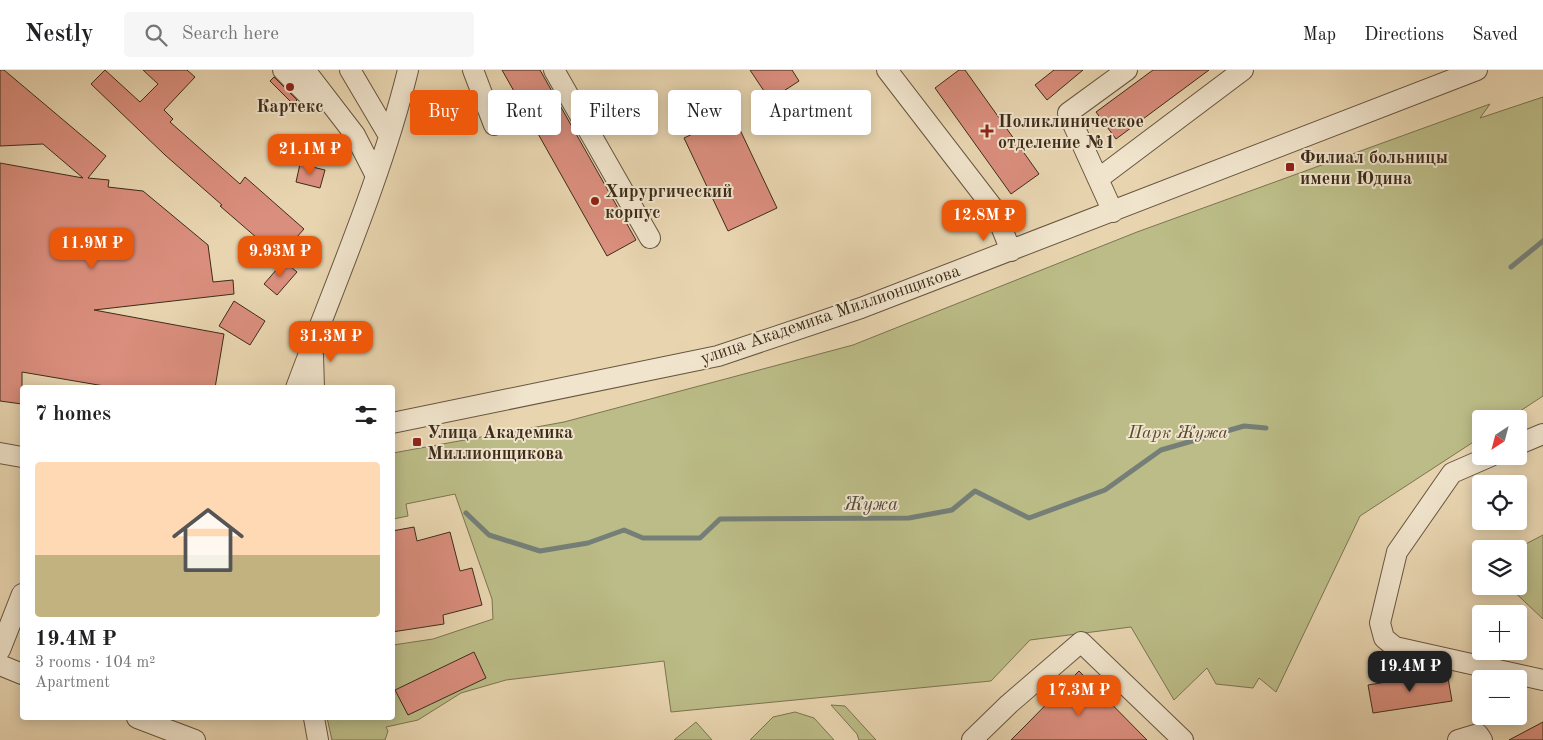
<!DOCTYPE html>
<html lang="en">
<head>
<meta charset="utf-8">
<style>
	:root { --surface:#fff; --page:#f6f6f6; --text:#202124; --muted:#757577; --line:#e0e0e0; --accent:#ea580c }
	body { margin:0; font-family:"Old Standard TT",serif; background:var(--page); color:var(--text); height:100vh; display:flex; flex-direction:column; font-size:19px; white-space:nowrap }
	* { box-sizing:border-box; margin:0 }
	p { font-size:16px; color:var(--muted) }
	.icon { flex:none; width:28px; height:28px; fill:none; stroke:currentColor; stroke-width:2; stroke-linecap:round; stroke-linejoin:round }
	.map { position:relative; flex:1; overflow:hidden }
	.panel { position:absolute; left:20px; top:315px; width:375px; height:335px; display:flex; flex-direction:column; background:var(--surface); border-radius:5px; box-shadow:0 2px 12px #0003 }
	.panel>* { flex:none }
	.guide { position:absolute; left:410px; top:20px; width:475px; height:45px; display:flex; gap:10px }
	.needle { width:32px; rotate:216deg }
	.controls { position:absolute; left:1472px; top:340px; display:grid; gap:10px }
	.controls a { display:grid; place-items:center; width:55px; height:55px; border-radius:5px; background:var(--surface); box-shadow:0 2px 12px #0003; font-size:25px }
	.price { position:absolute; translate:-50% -42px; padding:0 11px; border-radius:10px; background:var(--accent); color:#fff; font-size:16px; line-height:32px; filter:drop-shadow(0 1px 2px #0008) }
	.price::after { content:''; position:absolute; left:50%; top:30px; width:15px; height:11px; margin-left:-8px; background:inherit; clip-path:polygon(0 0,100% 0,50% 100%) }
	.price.on { background:#222; color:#fff }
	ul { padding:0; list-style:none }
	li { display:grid; align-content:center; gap:10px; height:265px; padding:0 15px }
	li+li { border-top:1px solid var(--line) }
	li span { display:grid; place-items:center; height:155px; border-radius:5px; color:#555 }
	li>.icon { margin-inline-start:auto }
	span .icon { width:90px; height:90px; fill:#fffc; stroke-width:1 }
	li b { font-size:21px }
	h2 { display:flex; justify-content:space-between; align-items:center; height:60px; padding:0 15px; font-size:21px }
	.pill { padding:0 18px; border-radius:5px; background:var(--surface); box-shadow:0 2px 12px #0003; font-size:18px; line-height:45px }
	.pill.on { background:var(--accent); color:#fff }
	header { display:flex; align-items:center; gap:30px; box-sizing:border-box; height:70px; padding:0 25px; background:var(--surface); border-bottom:1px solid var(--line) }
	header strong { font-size:24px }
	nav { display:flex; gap:28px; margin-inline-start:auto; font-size:18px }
	.search { width:350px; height:45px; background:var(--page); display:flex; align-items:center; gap:12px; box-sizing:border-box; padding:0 18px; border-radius:5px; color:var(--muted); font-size:19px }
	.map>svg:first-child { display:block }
	.green { fill:#bbbc87; stroke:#7c7450 }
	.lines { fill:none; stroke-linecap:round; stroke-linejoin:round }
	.stream { stroke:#757f78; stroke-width:5 }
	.building { fill:#da8e7d; stroke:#3d2c1a }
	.minor-casing { stroke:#685640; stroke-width:22 }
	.minor { stroke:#f0e4cc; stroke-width:20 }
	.poi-dot { fill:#8f2418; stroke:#f0e4cc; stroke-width:2 }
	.labels { text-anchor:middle; stroke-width:4; stroke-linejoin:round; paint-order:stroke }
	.poi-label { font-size:18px; font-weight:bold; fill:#3d2c1a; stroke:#f0e4cc; text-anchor:start }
	.street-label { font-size:18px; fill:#3d2c1a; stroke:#f0e4cc }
	.park-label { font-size:18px; font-style:italic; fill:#564930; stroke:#f0e4cc }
	.water-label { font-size:19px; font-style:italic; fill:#544e41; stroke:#f0e4cc }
</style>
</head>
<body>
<header>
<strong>Nestly</strong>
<div class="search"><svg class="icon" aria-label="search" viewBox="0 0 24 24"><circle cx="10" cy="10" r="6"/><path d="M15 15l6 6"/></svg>Search here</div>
<nav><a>Map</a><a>Directions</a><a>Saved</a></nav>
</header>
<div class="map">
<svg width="1543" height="670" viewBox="0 0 1543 670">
	<rect width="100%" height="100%" fill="#e8d5b0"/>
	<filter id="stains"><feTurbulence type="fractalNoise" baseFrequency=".004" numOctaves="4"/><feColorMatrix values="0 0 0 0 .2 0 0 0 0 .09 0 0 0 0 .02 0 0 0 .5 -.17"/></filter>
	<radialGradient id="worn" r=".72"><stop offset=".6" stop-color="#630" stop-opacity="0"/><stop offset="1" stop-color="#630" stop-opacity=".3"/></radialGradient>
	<path class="green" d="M1543,27v299l-35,23h-27v18l-121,79 -84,176 -17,-14 -6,10 -37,-4 -9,-16 -33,32 -43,-73 -101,13 -39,41 -320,31 -7,-51 -158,19 -45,13 -43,27 -32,7 2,4 -3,9h-53l-5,-22h65l1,-73 40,-6 60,-20 -1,-20 -37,-105 -49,10 2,12 -15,3v-66l171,-31 289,-77 284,-113 353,-128 -10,14z
		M1543,465v84l-35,-33h11v-37h-3z
		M831,635l14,1 31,34h-17l-2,-6z
		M795,642l19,6 20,22h-84l23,-23z
		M696,652l16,18h-38z"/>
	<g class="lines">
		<path class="stream" d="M1511,197l32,-26
			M466,443l23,22 51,16 48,-8 36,-13 19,8h57l20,-19 189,-1 43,-8 23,-19 54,27 76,-28 56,-40 83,-24 22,2"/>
	</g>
	<path class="building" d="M0,0h4l102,86 -18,22 21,2 -1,7 35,4 65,54 5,37 20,-2 1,14 -140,16 130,24 -9,54h-99l-94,-16v32l-22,-3v-238l83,15 -40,-34 -43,2z
		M105,0l35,32 18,-18 -15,-14h44l8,7 -31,33 9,9 -3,3 70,62 5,-7 59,52 -25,28 -59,-51 2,-1 -57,-50 -74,-71z
		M502,0h38l96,170 -29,16z
		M750,0h42l7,11 -29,19z
		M959,0h6l74,104 -28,20 -76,-106z
		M1054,0h29l-36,30 -12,-15z
		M1153,0h56l-93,69 -20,-27z
		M274,7l23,23 -4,4 -23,-23z
		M733,45l44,93 -49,23 -44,-93z
		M300,94l25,6 -5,18 -24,-6z
		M284,191l13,11 -20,23 -13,-11z
		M234,231l31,20 -15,24 -31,-19z
		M414,457l3,14 33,-9 10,39 12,-3 10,37 -39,10 1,9 -52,8v-101z
		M474,582l12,26 -78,37 -13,-25z
		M1079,601l68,69h-136l15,-15z
		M1447,602l5,29 -79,12 -5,-28z
		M1543,652v18h-34z"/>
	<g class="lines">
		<defs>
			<path id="minor" d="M283,0l32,32
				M305,0l50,65 21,41
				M350,0l39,66
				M473,0l21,55
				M554,0l96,168
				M887,0l107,139 17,42
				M1098,109l145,-109
				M1113,142l-45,-99 59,-43
				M313,285l1,33
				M296,318c39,-105 85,-209 112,-318
				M392,353l326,-67 143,-48 616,-238
				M1519,374l24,-10
				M0,383l22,4
				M1491,386l-39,17 -55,79 -17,71 4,15 11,9 148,33
				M0,580l22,-56
				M0,595l22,9
				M137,648l58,22
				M314,648l4,22
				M972,670l37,-36 72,-62 102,98
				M1458,670l20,-6 4,6"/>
		</defs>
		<use href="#minor" class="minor-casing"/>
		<use href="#minor" class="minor"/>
	</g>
	<g class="poi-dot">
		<circle cx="290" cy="17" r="5"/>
		<path d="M984.5 53.5h5v5h5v5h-5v5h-5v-5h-5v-5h5z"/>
		<rect x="1285" y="92" width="10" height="10" rx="2.5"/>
		<circle cx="595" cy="131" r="5"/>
		<rect x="412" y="367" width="10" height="10" rx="2.5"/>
	</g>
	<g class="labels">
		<g class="poi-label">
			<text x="290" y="42" text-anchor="middle">Картекс</text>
			<text x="998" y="57">Поликлиническое<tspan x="998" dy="21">отделение №1</tspan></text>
			<text x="1300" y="93">Филиал больницы<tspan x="1300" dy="21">имени Юдина</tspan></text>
			<text x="605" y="127">Хирургический<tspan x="605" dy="21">корпус</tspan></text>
			<text x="427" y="368">Улица Академика<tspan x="427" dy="21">Миллионщикова</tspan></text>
		</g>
		<g class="street-label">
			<text transform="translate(830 244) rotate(-19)" y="6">улица Академика Миллионщикова</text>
		</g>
		<g class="park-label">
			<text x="1178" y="368">Парк Жужа</text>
		</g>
		<g class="water-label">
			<text x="871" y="440">Жужа</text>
		</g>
	</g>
	<rect width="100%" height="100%" filter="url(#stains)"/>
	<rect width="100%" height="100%" fill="url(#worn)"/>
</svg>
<div class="controls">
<a><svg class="needle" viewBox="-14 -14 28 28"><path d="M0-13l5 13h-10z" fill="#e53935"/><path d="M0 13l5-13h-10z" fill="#757577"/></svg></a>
<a><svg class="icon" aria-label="locate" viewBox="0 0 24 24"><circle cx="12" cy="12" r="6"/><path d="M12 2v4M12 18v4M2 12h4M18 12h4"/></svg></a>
<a><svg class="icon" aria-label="layers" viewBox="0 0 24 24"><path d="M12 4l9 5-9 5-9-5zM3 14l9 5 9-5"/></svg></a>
<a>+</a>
<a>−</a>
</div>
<b class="price" style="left:310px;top:106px">21.1M ₽</b>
<b class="price" style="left:984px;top:172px">12.8M ₽</b>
<b class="price" style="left:92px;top:200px">11.9M ₽</b>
<b class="price" style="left:280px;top:208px">9.93M ₽</b>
<b class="price" style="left:331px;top:293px">31.3M ₽</b>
<b class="price on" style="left:1410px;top:623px">19.4M ₽</b>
<b class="price" style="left:1079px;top:647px">17.3M ₽</b>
<div class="guide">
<a class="pill on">Buy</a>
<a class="pill">Rent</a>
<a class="pill">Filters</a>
<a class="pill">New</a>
<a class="pill">Apartment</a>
</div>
<section class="panel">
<h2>7 homes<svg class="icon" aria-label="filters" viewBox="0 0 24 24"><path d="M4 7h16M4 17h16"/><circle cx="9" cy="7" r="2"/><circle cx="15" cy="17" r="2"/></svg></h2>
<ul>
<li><span style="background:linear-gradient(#ffd9b3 60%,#c2b280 0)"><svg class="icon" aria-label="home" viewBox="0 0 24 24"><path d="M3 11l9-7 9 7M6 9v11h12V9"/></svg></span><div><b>19.4M ₽</b><p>3 rooms · 104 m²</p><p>Apartment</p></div></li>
</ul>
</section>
</div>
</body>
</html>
